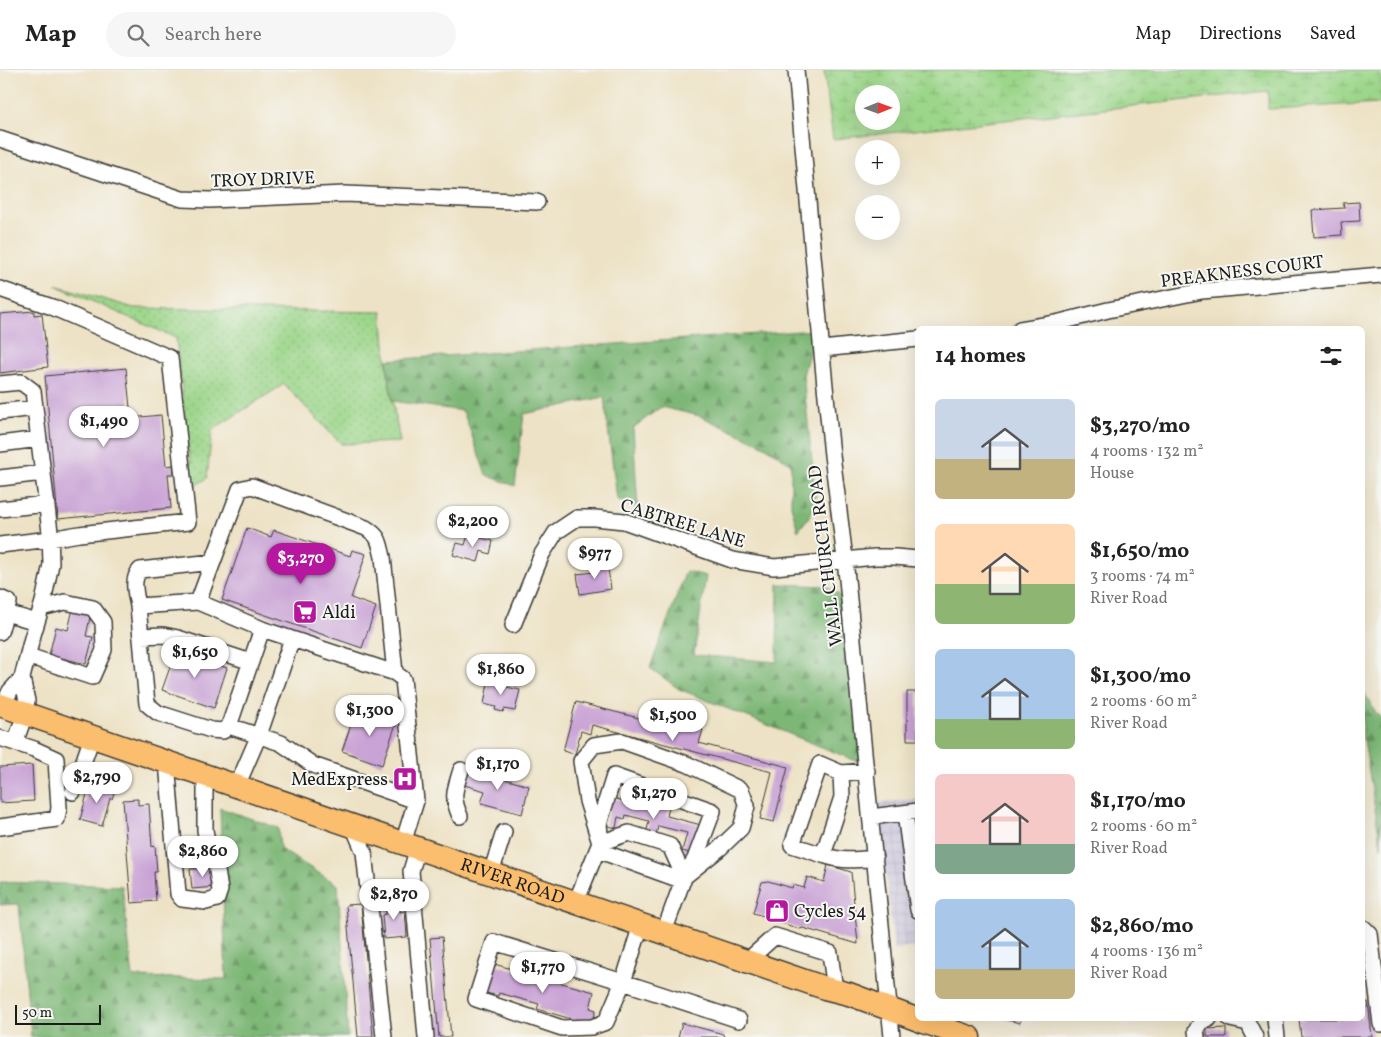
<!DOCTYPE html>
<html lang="en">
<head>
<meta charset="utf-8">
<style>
	:root { --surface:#fff; --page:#f6f6f6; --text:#222; --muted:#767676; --line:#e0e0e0; --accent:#b5179e }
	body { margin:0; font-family:Vollkorn,serif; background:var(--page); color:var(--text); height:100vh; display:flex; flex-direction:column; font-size:19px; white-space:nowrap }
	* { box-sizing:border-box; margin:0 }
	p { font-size:16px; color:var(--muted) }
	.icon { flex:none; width:28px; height:28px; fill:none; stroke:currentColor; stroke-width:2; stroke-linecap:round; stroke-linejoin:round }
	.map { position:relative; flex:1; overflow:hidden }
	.side { position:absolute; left:915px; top:256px; width:450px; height:695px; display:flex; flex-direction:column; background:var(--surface); border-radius:8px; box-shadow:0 5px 20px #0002 }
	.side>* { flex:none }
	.needle { width:32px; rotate:89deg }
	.tools { position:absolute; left:855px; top:15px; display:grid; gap:10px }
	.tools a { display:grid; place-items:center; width:45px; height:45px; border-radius:50%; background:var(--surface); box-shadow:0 5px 20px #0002; font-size:25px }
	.scale { position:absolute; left:15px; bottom:12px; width:86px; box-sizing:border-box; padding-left:5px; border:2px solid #1c1c1c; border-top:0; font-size:14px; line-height:18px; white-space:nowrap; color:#1c1c1c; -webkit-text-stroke:4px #f6f6f2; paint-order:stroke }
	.price { position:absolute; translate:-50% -42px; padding:0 11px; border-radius:18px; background:#fff; color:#222; font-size:16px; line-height:32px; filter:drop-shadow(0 1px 2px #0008) }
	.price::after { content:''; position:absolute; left:50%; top:30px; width:15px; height:11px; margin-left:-8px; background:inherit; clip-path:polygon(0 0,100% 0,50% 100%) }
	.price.on { background:var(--accent); color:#fff }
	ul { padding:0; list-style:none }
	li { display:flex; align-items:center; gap:15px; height:125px; padding:0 20px }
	li span { display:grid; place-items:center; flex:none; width:140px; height:100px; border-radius:8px; color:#555 }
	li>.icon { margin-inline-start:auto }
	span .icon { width:60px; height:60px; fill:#fffc; stroke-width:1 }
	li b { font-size:21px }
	h2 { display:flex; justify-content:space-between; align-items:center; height:60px; padding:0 20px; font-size:21px }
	header { display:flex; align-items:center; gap:30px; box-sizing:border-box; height:70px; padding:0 25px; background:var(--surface); border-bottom:1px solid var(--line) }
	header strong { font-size:24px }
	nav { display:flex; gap:28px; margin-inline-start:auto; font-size:18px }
	.search { width:350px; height:45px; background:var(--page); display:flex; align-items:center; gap:12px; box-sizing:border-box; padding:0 18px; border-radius:28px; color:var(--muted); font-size:19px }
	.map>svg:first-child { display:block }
	.industrial { fill:url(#industrial-grid) }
	.grass { fill:url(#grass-dots); stroke:#5c7953 }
	.forest { fill:url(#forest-firs); stroke:#4c6a49 }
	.wetland { fill:url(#wetland-marsh); stroke:#5c7953; fill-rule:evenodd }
	.building { fill:#c9a3d5 }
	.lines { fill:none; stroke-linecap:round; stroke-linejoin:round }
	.minor-casing { stroke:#3b3a35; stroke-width:18 }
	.highway-casing { stroke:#3b3a35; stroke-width:25 }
	.minor { stroke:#fff; stroke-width:15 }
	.highway { stroke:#fbbd6e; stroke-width:22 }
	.labels { text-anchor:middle; stroke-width:4; stroke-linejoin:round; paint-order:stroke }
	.street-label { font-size:18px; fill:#1c1c1c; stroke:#f6f6f2 }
	.poi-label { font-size:18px; fill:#1c1c1c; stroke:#f6f6f2; text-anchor:start }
</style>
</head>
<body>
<header>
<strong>Map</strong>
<div class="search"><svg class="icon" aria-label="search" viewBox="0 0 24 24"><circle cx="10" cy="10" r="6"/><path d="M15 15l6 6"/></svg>Search here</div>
<nav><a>Map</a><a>Directions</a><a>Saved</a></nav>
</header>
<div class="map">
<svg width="1381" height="967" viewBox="0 0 1381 967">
	<defs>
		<pattern id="industrial-grid" width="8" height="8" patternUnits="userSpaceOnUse" patternTransform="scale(1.25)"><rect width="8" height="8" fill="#c7c0d9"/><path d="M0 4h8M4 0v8" fill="none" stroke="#aaa4ba"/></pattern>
		<pattern id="grass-dots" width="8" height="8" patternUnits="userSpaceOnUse" patternTransform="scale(1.25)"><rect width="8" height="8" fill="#9cd68a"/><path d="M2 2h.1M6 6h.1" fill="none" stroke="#86b776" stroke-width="1.8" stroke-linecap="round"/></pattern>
		<pattern id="forest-firs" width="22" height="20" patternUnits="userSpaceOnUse" patternTransform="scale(1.25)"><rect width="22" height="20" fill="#7db776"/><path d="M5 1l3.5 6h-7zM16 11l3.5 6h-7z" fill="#669460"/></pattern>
		<pattern id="wetland-marsh" width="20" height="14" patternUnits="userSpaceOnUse" patternTransform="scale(1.25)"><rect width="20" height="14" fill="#9cd68a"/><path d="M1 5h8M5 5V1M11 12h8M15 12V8" fill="none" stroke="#86b776"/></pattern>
	</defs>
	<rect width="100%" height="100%" fill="#f6f6f2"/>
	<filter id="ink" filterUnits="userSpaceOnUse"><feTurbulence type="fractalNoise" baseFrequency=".02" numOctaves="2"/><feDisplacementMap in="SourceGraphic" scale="10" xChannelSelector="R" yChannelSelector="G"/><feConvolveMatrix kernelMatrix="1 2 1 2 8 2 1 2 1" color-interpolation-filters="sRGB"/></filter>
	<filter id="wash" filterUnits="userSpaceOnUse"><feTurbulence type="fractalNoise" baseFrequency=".0096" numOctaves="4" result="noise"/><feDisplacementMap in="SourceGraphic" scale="20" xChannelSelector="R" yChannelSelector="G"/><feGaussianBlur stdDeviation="1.12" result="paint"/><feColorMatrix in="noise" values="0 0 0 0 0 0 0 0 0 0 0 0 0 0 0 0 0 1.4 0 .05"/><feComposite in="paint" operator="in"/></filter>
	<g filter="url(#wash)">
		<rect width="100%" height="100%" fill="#ede2c5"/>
		<path class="industrial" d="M917,729v148l-23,3 -16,-147z"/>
		<path class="grass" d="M55,215l79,23 248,4 6,64 12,66 -59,2 -57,-60 -72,46 -5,48 -14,9 -17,-149z"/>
		<path class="forest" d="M815,260l-12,45 13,124 -5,15 -13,17 -7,-26v-41l-26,-18 -65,-30 -39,-9 -28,21 5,82 -21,-11 -13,-102 -80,17 -9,72 -29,-11 -23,-64 -71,-10 -5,-41z
			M686,501l20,5 -12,79 83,7 1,-78 48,2 15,10 20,167 -182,-74 -29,-21z
			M1362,619l14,24 5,5v129l-17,-107h-1z
			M220,738l58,20 2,21 58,36 10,152h-317l-12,-133 -19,1v-23l122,4 11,91 93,2z"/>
		<path class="wetland" d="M824,0h557v33l-113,6v-18l-435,48zM864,24h27v27h-27z"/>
		<g id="blocks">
			<path class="building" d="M1359,132l1,19 -19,1 1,13 -28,2 -2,-27 32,-2 -1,-5z
				M34,241v4l8,-1 6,53 -48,6v-59z
				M126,298l5,50 30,-3 5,51 7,-1 1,9h-6l3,34 -113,11 -13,-143z
				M247,458l24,9 3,-7 76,26 2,-6 14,4 -15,44 25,9 -14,41 -140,-48z
				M468,465l25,6 -3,13 -9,-3 -3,11 -25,-7 4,-12 8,2z
				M607,492l4,27 -31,5 -3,-20 18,-2 -1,-8z
				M73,539l18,4 -5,23 7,1 -7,27 -37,-9 7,-28 12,3z
				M176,580l51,18 -13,40 -52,-18z
				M489,608l14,3 -1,5 18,4 -5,21 -11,-2 -1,3 -8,-2 1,-3 -12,-3z
				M907,622h11v48h-11z
				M576,632l94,24v-3l-8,-2 3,-13 36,9 -3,11 5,2 -4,13 89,24 -14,55 -14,-3 12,-47 -180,-47 -2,9 -9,-3 -6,23 -12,-3z
				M370,641l27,10 -15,44 -40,-14 13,-38 13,4z
				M32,695l2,36 -34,2v-36z
				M466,698l63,18 -7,28 -41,-11 4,-12 -24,-7z
				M90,713l25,7 -3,9 -2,-1 -8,28 -22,-6z
				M612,728l37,9 3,-8 18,4 -3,13 34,9 -7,29 -12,-3 5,-18 -29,-7 -2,10 -10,-2 3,-13 -23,-6 -1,4 -7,-2 -2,11 -11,-3z
				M138,729v6l11,-1 3,43 3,-1 2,26h-3l2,29 -25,2 -8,-103z
				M828,795l23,7 7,72 -55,-16 -3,1 -28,-9 -5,1v-4l-14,-4 9,-31 6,-1 24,7 1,-3 11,3 3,-11 17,5z
				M214,798l1,19 -23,2 -2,-20z
				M399,830l1,12 5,-1 2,26 -23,2 -2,-24 4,-1 -1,-13z
				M361,834l12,133h-15l-12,-132z
				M442,867l9,100h-12l-9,-99z
				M494,894l100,28 -4,16 6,2 -4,15 -55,-16 2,-5 -40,-11 -1,3 -12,-3z
				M1368,932l4,35h-71l-2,-18h63v-16z
				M1003,949h18l-1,4z
				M682,953l41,11 1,3h-46z
				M1226,958v9h-19v-8z"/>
		</g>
	</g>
	<g filter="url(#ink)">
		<use href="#blocks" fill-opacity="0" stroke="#3b3a35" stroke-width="1"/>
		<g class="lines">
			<defs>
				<path id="minor" d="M796,0l29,316 7,69 13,104 47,478
					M0,69l182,60 28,1 135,-6 192,8
					M0,219l52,18 118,51 18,164 -109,12 -29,5 -50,6
					M1020,259l36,-6 52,-13 94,-19 179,-16
					M822,279l96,-10
					M0,314l21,-2 12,9 17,141 1,32 -8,38 -11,36 -10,40 5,23 -5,12
					M0,342l35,-4
					M0,374l39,-5
					M0,408l43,-5
					M0,439l47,-5
					M0,528l9,4 -9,30
					M198,532l64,27 -33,97
					M138,536c-2,-12 -7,-26 2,-36l73,-8
					M6,543l31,9
					M513,555l29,-71 14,-22 21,-14h18l29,3 108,39 42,7 101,-10h20l23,2
					M262,559l30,10
					M141,566l22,-1 15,3 73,24
					M28,586l64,21 12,-27 -1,-28 -10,-14 -28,-6 -24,6
					M395,603l-12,-116c-4,-16 -3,-20 -17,-29l-114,-42 -12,3 -42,113 -60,4 9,98 11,9 53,17 12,1 6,-5 52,17 32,22 103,36
					M3,636l7,-15 12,-13
					M0,668l34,11 22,10 3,49 -2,11 -57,8
					M15,673l10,-29
					M167,692l11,132 4,5 24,3 11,-3 3,-9 -6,-38 -7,-11 -2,-11v-55
					M841,703l-21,-9 -28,81 31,10 19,-58 -1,-24 26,-2
					M237,716l22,-51 33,-96 103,34 8,6 13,122 -13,42
					M73,722l19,-55
					M905,743l13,97
					M460,746c-9,-20 -5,-26 1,-46
					M871,747l47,-6
					M353,756l11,26 20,185
					M600,764l-1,-10 15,-48 99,35 -18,48 -7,11
					M600,773l-13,-42 -6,-40 13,-16 28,-4 65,23 54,26 6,16 -6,22 -22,21 -35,28
					M418,778l-7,23 15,166
					M597,780l86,31
					M823,785c20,7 32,5 52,3
					M491,803l13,-41
					M370,827l43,-5
					M576,832l24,-59 29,-10 41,13 14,31 -20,55
					M641,855l-18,57 -129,-40 -18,57 86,29 30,-1 14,-5 17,-40 116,38
					M1362,858h2l6,6 11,90
					M747,891l28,-25 55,17 5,37
					M1230,949l18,4 7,14
					M1275,949l2,18
					M1197,967l-1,-6 5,-9 8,-3"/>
				<g id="highway">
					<path id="s1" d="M0,635l825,283 24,6 75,28 45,15"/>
				</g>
			</defs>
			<use href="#minor" class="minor-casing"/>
			<use href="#highway" class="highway-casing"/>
			<use href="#minor" class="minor"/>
			<use href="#highway" class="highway"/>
		</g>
	</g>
	<defs>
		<symbol id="supermarket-square" viewBox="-11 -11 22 22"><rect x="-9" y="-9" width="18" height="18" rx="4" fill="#b5179e" stroke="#f6f6f2"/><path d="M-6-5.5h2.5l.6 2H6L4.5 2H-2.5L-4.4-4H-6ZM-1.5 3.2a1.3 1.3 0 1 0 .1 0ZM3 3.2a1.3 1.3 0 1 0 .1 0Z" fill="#fff"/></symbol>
		<symbol id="hospital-square" viewBox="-11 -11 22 22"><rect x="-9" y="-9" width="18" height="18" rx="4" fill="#b5179e" stroke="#f6f6f2"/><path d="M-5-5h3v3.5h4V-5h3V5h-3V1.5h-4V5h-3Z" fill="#fff"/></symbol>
		<symbol id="shop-square" viewBox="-11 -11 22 22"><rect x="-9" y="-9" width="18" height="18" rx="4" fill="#b5179e" stroke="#f6f6f2"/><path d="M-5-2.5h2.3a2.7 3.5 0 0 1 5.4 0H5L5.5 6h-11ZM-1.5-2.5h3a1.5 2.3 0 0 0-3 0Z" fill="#fff"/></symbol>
	</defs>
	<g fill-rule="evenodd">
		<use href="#supermarket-square" x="291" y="528" width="28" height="28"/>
		<use href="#hospital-square" x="391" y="695" width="28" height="28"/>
		<use href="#shop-square" x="763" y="827" width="28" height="28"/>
	</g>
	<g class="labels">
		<g class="street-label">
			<text transform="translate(263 109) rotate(-2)" y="6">TROY DRIVE</text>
			<text transform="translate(1242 201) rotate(-7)" y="6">PREAKNESS COURT</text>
			<text transform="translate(683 453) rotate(17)" y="6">CABTREE LANE</text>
			<text transform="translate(825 486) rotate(-97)" y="6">WALL CHURCH ROAD</text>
			<text dy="6" stroke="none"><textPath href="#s1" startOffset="542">RIVER ROAD</textPath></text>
		</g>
		<g class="poi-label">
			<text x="322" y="548">Aldi</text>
			<text x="388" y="715" text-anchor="end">MedExpress</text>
			<text x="794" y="847">Cycles 54</text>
		</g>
	</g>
</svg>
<div class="tools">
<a><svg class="needle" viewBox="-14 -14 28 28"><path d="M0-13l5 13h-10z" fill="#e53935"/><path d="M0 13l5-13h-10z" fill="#767676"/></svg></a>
<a>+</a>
<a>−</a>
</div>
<div class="scale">50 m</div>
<b class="price" style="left:104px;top:378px">$1,490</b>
<b class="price" style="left:473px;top:478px">$2,200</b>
<b class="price" style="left:595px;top:510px">$977</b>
<b class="price on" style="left:301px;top:515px">$3,270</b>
<b class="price" style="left:195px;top:609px">$1,650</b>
<b class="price" style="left:501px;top:626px">$1,860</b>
<b class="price" style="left:370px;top:667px">$1,300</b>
<b class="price" style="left:673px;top:672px">$1,500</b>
<b class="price" style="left:498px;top:721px">$1,170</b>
<b class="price" style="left:97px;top:734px">$2,790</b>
<b class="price" style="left:654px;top:750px">$1,270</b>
<b class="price" style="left:203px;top:808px">$2,860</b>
<b class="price" style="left:394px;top:851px">$2,870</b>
<b class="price" style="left:543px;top:924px">$1,770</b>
<section class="side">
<h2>14 homes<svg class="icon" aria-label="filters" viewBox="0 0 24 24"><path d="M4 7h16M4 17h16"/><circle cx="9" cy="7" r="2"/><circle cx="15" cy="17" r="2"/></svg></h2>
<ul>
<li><span style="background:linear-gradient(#c9d6e8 60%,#c2b280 0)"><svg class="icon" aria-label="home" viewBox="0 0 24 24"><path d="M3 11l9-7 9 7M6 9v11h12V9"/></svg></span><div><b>$3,270/mo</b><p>4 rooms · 132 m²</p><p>House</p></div></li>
<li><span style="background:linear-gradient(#ffd9b3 60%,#8fb573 0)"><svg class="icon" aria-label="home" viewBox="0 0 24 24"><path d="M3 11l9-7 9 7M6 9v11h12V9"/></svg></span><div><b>$1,650/mo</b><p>3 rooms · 74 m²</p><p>River Road</p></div></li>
<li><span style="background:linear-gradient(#a9c7e8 70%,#8fb573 0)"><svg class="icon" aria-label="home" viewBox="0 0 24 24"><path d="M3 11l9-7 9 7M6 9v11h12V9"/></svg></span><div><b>$1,300/mo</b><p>2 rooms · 60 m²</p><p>River Road</p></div></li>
<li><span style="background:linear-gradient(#f6c9c9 70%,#7fa58c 0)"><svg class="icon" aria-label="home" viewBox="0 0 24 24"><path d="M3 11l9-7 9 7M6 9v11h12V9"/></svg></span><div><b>$1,170/mo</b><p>2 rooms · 60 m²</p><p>River Road</p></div></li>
<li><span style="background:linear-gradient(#a9c7e8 70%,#c2b280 0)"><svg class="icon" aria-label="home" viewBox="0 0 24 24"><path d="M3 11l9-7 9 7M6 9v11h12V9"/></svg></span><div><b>$2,860/mo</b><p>4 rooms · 136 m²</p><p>River Road</p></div></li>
</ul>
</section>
</div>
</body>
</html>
